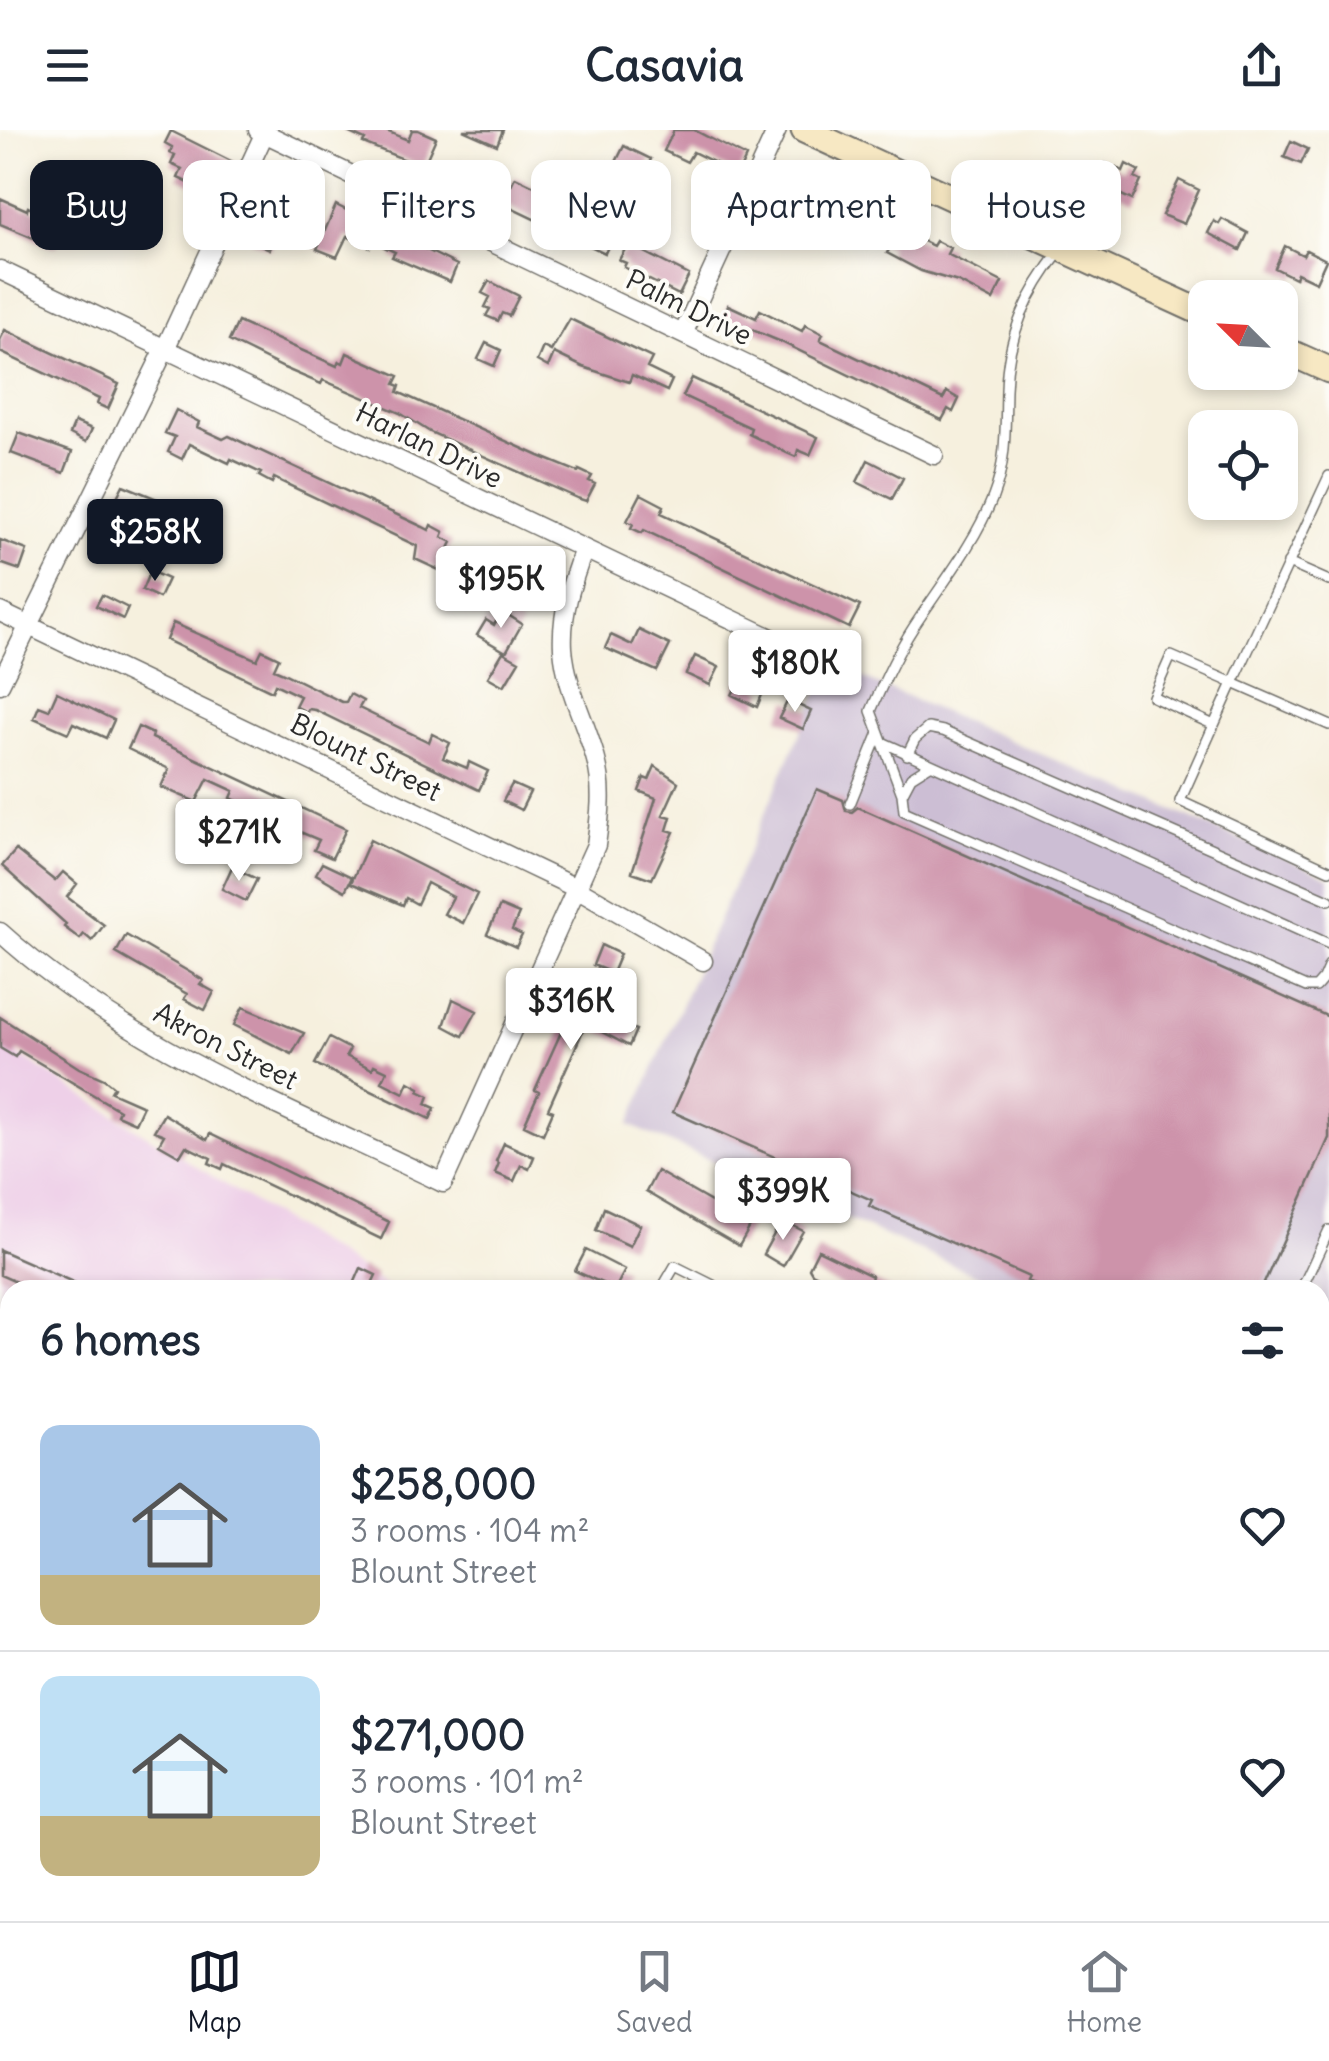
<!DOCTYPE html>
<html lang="en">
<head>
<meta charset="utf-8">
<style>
	:root { --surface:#fff; --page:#f2f2f3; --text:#1f2937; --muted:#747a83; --line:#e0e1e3; --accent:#111827 }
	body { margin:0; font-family:Delius,sans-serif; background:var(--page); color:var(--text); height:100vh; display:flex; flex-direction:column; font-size:38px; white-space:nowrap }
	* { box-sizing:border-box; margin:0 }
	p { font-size:32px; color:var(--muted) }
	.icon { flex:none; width:55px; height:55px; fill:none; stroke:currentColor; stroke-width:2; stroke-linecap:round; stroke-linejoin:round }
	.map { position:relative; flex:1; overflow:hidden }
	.details { position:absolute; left:0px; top:1150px; width:1330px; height:642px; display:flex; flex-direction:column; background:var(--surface); border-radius:30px 30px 0 0; box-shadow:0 5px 15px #0003 }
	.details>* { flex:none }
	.guide { position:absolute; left:30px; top:30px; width:1270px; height:90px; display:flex; gap:20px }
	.needle { width:65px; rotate:294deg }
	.buttons { position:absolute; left:1188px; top:150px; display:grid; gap:20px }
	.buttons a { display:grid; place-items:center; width:110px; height:110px; border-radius:20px; background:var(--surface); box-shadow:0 5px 15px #0003; font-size:50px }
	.price { position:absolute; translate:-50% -85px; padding:0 22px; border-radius:10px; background:#fff; color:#222; font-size:32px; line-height:65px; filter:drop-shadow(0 2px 5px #0008) }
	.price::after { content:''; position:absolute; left:50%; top:60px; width:30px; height:22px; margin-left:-15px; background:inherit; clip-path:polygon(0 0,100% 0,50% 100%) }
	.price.selected { background:var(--accent); color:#fff }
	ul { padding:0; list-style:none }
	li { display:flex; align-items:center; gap:30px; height:250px; padding:0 40px }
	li+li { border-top:2px solid var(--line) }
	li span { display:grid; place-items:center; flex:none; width:280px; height:200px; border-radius:20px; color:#555 }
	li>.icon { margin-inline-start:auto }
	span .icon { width:120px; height:120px; fill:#fffc; stroke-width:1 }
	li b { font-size:42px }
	h2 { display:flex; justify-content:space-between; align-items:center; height:120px; padding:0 40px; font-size:42px }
	.chip { padding:0 35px; border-radius:20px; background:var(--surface); box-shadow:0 5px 15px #0003; font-size:35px; line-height:90px }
	.chip.selected { background:var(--accent); color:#fff }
	header { display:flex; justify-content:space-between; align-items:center; height:130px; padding:0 40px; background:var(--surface); font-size:45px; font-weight:800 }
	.menu { display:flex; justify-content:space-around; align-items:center; height:140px; border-top:2px solid var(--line); background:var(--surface); font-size:28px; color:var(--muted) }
	.menu a { display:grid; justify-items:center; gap:5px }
	.menu .selected { color:var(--accent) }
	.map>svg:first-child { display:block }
	.built { fill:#eed0e8 }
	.industrial { fill:#ccbed4 }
	.forest { fill:#68ad73; stroke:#4a6c4f; stroke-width:2.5 }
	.building { fill:#cd93aa }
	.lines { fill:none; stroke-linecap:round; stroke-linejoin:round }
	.service-casing { stroke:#72706a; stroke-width:12 }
	.minor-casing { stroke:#72706a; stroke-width:21 }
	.secondary-casing { stroke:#72706a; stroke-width:29 }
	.service { stroke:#fff; stroke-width:9 }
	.minor { stroke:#fff; stroke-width:18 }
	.secondary { stroke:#f7e8c3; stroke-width:25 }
	.labels { text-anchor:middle; stroke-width:8; stroke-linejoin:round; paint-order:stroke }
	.street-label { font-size:28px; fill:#2b2b2b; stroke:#fdfcf7 }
</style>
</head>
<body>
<header><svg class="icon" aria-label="menu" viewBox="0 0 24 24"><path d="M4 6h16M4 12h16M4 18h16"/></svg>Casavia<svg class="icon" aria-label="share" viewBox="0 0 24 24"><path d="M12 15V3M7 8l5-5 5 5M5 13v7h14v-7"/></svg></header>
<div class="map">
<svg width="1329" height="1791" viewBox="0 0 1329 1791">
	<rect width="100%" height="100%" fill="#fdfcf7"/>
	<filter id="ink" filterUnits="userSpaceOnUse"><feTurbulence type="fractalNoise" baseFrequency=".01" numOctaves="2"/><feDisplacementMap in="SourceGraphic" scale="20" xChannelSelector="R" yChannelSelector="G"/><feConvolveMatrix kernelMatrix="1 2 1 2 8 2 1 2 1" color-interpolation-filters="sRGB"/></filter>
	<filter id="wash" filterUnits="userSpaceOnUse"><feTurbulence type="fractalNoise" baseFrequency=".0048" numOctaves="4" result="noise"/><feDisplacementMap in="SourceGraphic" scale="40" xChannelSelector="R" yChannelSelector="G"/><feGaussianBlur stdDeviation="2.25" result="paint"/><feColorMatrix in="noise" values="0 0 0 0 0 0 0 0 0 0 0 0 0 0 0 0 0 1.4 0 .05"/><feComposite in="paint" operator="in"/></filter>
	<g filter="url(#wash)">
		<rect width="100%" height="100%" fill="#f6f0de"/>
		<path class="built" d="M0,913l393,247h-383v247l-10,-4z"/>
		<path class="industrial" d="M830,534l499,213v550l-9,-3v-134h-309l-382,-165z"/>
		<path class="forest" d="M0,1403l10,4v238l-10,-9z
			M10,1690v92l136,1 -11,8h-135v-92z
			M1329,1723v68h-33l4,-8 20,-1v-40z"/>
		<g id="blocks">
			<path class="building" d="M343,0h41l24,10 4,-10h6l18,8 -13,29 -60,-24 2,-3z
				M463,0h40l-6,15z
				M674,0h20l52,27 -8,17 -45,-22 -6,10 -23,-11z
				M171,1l62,31 -8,18 -9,-4 -5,6 -12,-6 -4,10 -17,-8 4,-9 -11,-5 4,-9 -5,-2 2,-6 -7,-4z
				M1291,11l17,8 -7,15 -17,-7z
				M624,16l27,13 -8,18 -28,-13z
				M1105,33l18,8 3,-7 13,7 -4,7 6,3 -9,19 -36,-17z
				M475,39l36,16 4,-8 28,13 -1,2 20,10 -1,4 28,13 -2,2 27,13 -9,19 -142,-68 5,-12 5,2z
				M777,43l156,73 3,-5 14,7 -3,6 55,28 -9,18 -35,-18 -37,-11 -34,-18 3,-5 -26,-13 -4,7 -12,-5 3,-6 -85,-36z
				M1179,50l20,10 -15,34 -22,-9z
				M0,68l27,12 1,-3 37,17 -10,23 -55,-23z
				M336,75l121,60 -7,17 -58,-25 3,-5 -23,-11 -2,6 -23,-11 -10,21 -20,-8z
				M1222,89l26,14 -8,17 -32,-17 6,-12 5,3z
				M259,94l18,8 -7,17 -18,-8z
				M628,114l61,31 -10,20 -55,-28 2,-4 -7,-3z
				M1285,116l18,9 3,-5 20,10 -10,22 -19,-9 -2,5 -20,-10z
				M489,151l30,15 -10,20 -7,-3 -4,8 -12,-5 4,-7 -5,-2 5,-10 -8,-4z
				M728,175l28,13 4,-8 42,21 3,-6 18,9 -3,6 123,59 4,-7 12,7 -6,13 -5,-3 -6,11 -163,-79 -36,-15 -2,4 -20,-9z
				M570,189l82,39 -5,10 25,12 -5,11 -35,-16 -3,7 -46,-15 -29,-14 -6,14 -11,-6 6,-14 8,4z
				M238,192l99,44 2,-5 4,2 4,-10 52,23 -4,8 5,2 -2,6 141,64 39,16 1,-2 13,6 -3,5 6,3 -9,17 -9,-3 -147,-66 -30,-19 -77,-33 -2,4 -37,-16 -55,-27z
				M5,200l114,54 -11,25 -11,-5 2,-5 -99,-47v-12z
				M486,213l15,7 -7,16 -16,-7z
				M692,248l126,59 -8,18 -12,-5 -2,7 -9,-4 -38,-19 2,-6 -68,-32z
				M176,280l23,12 -2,5 26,12 6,-3 194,91 6,3 2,-5 13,7 -2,5 10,5 -13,28 -24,-11 2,-13 -143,-68 -2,5 -13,-7 2,-3 -30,-14 -2,4 -40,-19 -7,15 -14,-7 7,-15 -10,-4z
				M75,292l17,7 -6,13 -16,-8z
				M19,303l53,19 -8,21 -53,-20z
				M868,330l35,18 -11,21 -35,-17z
				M123,355l44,18 -1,3 18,8 -12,26 -59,-35z
				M641,364l23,12 -3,7 199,93 -11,22 -205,-98 -2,3 -11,-5 2,-4 -6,-3z
				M0,410l27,10 -7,20 -20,-7z
				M506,433l16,6 -11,31 -17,-6z
				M150,441l18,8 -9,19 -17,-8z
				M102,465l26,13 -5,11 -27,-13z
				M502,481l20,13 -16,28 -29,-17 9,-15 8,5z
				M173,493l84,37 5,-10 17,8 -5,11 7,3 61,30h4l4,-8 13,7 -4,7 70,34 3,-8 18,9 -7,15 24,10 2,-6 19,9 -9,19 -164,-80 -7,-1 -1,3 -12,-6 5,-10 -25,-12 -3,7 -106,-51z
				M639,500l31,15 -13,26 -52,-23 6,-13 21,10z
				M503,522l16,9 -15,25 -16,-9z
				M695,526l24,11 -9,18 -24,-11z
				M740,549l24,11 -7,17 -25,-12z
				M57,562l57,28 -8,18 -33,-15 -5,10 -34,-15 5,-12 10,4z
				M788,570l23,11 -8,18 -24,-11z
				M138,597l15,7 -1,4 194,91 -14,29 -18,-8 5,-10 -28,-12 -8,17 -18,-8 6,-11 -7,-3 4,-7 -37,-18 3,-7 -26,-12 -12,23 -35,-15 8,-18 -41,-20z
				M655,636l23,16 -15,33 8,2 -4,13 7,2 -22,47 -20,-7 24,-74 -17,-7 5,-13 5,2z
				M512,654l18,8 -9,18 -18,-9z
				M817,659l26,11 3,11 6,1 6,-5 471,210v121l-68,152h-215l-19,-9 2,-4 -160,-71 3,-6 -199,-88z
				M370,710l107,54 -14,29 -19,-9 9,-17 -26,-14 -10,21 -11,-6 -3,7 -52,-22z
				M16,720l39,31 8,-9 14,12 -10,13 37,28 -12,16 -8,-7 -4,5 -16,-12 2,-3 -64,-58z
				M322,733l30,14 -7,14 -29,-17z
				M232,737l25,12 -11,22 -24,-12z
				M500,776l19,8 -7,16 10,5 -6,12 -29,-13z
				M126,805l77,45 -3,4 14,8 -9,18 -21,-11 3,-5 -71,-41z
				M601,815l19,9 -8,19 -19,-8z
				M581,858l20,9 -7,17 42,16 -7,16 -43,-22 -38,85 5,2 -10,23 -19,-9 15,-33 -4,-2z
				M453,869l24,12 -14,25 -19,-10z
				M243,877l61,26 -12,21 -58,-29z
				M0,887l79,51 25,11 10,8 -3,5 32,14 -8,17 -18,-8 2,-5 -100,-59 -4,6 -15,-9z
				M329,908l21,11 -4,7 26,13 2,-4 13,6 -5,11 22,11 5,-11 11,6 -1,3 10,5 -3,8 9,4 -5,11 -115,-55z
				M164,984l43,26 3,-6 179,88 -8,17 -157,-75 -2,5 -13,-6 2,-5 -25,-12 -6,10 -21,-12 5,-9 -10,-4z
				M504,1013l30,14 -5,12 -8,-4 -7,16 -19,-8 4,-10 -3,-2z
				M657,1041l94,54 -12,21 -93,-54z
				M604,1078l36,17 -10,21 -34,-16z
				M782,1090l21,11 -20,35 -20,-12z
				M0,1120l91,40h-57l-34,-15z
				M586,1120l39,20 -10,19 -40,-18z
				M818,1120l54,26 -1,4 22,10h-46l-35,-17 -3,-5z
				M361,1138l15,7 -7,15 -15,-6z"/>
		</g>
	</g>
	<g filter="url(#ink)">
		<use href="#blocks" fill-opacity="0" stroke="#72706a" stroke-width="2.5"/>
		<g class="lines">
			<defs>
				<path id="service" d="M1061,120c-33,42 -54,85 -55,140 -1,37 1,71 -13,107 -19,48 -52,88 -80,131 -17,26 -30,55 -42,83l31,83 2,17 402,176h10l7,-8 6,-14
					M1329,346l-96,207 -62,-27 -18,41 61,28 -34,76 149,69
					M1288,433l41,18
					M1214,595l19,-42 96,42
					M880,611l449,203
					M907,625l8,-16 13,-11 15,3 386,169
					M902,664l9,-17 19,-12
					M850,674l28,-69
					M661,1160l14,-24 38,19 -2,5
					M1301,1160l28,-60
					M0,1191l10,-10
					M0,1213l10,8
					M1320,1280l9,3
					M0,1288l10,7"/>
				<path id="minor" d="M258,0l676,325
					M0,140l834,398
					M683,204l94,-204
					M0,482l578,277 125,72
					M0,554l165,-335 101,-219
					M0,802c127,115 290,177 443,251l153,-338c4,-28 8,-56 0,-85 -10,-38 -30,-72 -33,-112 -2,-35 9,-67 21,-99
					M1320,1450l9,4
					M1320,1568l9,-19
					M300,1782l3,9
					M249,1791l10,-9
					M1217,1791l4,-9"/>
				<path id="secondary" d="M804,0l401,184
					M1280,218l49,22
					M0,1392l10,3
					M667,1782l19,9"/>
			</defs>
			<use href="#service" class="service-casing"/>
			<use href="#minor" class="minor-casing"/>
			<use href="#secondary" class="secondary-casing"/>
			<use href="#service" class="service"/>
			<use href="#minor" class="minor"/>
			<use href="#secondary" class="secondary"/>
		</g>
	</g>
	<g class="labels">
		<g class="street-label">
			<text transform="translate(689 177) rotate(26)" y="10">Palm Drive</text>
			<text transform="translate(429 315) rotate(26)" y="10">Harlan Drive</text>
			<text transform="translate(366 627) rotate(26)" y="10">Blount Street</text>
			<text transform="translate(226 916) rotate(27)" y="10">Akron Street</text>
		</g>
	</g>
</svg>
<div class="buttons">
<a><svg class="needle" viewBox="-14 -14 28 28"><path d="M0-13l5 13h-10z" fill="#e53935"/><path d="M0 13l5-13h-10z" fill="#747a83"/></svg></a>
<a><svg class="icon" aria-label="locate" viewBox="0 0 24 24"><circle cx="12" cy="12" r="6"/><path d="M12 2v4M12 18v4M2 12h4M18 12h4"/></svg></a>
</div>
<b class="price selected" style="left:155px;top:454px">$258K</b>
<b class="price" style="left:501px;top:501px">$195K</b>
<b class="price" style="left:795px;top:585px">$180K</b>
<b class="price" style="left:239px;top:754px">$271K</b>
<b class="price" style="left:571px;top:923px">$316K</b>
<b class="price" style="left:783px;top:1113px">$399K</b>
<div class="guide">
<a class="chip selected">Buy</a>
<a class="chip">Rent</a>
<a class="chip">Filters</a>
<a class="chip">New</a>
<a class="chip">Apartment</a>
<a class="chip">House</a>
</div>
<section class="details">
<h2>6 homes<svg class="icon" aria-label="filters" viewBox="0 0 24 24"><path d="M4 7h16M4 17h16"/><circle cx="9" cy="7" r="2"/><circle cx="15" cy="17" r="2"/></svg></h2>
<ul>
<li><span style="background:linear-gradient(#a9c7e8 75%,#c2b280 0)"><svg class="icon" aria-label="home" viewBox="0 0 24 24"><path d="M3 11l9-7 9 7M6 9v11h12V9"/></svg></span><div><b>$258,000</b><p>3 rooms · 104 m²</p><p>Blount Street</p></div><svg class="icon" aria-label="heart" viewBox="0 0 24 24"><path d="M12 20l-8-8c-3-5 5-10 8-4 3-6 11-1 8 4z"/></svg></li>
<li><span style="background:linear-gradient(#bfe0f5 70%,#c2b280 0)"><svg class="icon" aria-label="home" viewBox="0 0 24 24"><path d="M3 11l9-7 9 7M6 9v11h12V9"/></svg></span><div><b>$271,000</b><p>3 rooms · 101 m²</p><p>Blount Street</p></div><svg class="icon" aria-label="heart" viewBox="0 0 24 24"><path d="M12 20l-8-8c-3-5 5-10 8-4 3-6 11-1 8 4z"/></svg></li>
</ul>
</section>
</div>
<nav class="menu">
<a class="selected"><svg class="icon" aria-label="map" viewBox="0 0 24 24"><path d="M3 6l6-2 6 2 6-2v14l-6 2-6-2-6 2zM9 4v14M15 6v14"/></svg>Map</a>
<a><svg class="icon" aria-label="saved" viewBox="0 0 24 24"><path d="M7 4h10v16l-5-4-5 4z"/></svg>Saved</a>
<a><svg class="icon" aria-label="home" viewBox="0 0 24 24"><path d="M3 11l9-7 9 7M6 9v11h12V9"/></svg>Home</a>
</nav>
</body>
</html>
